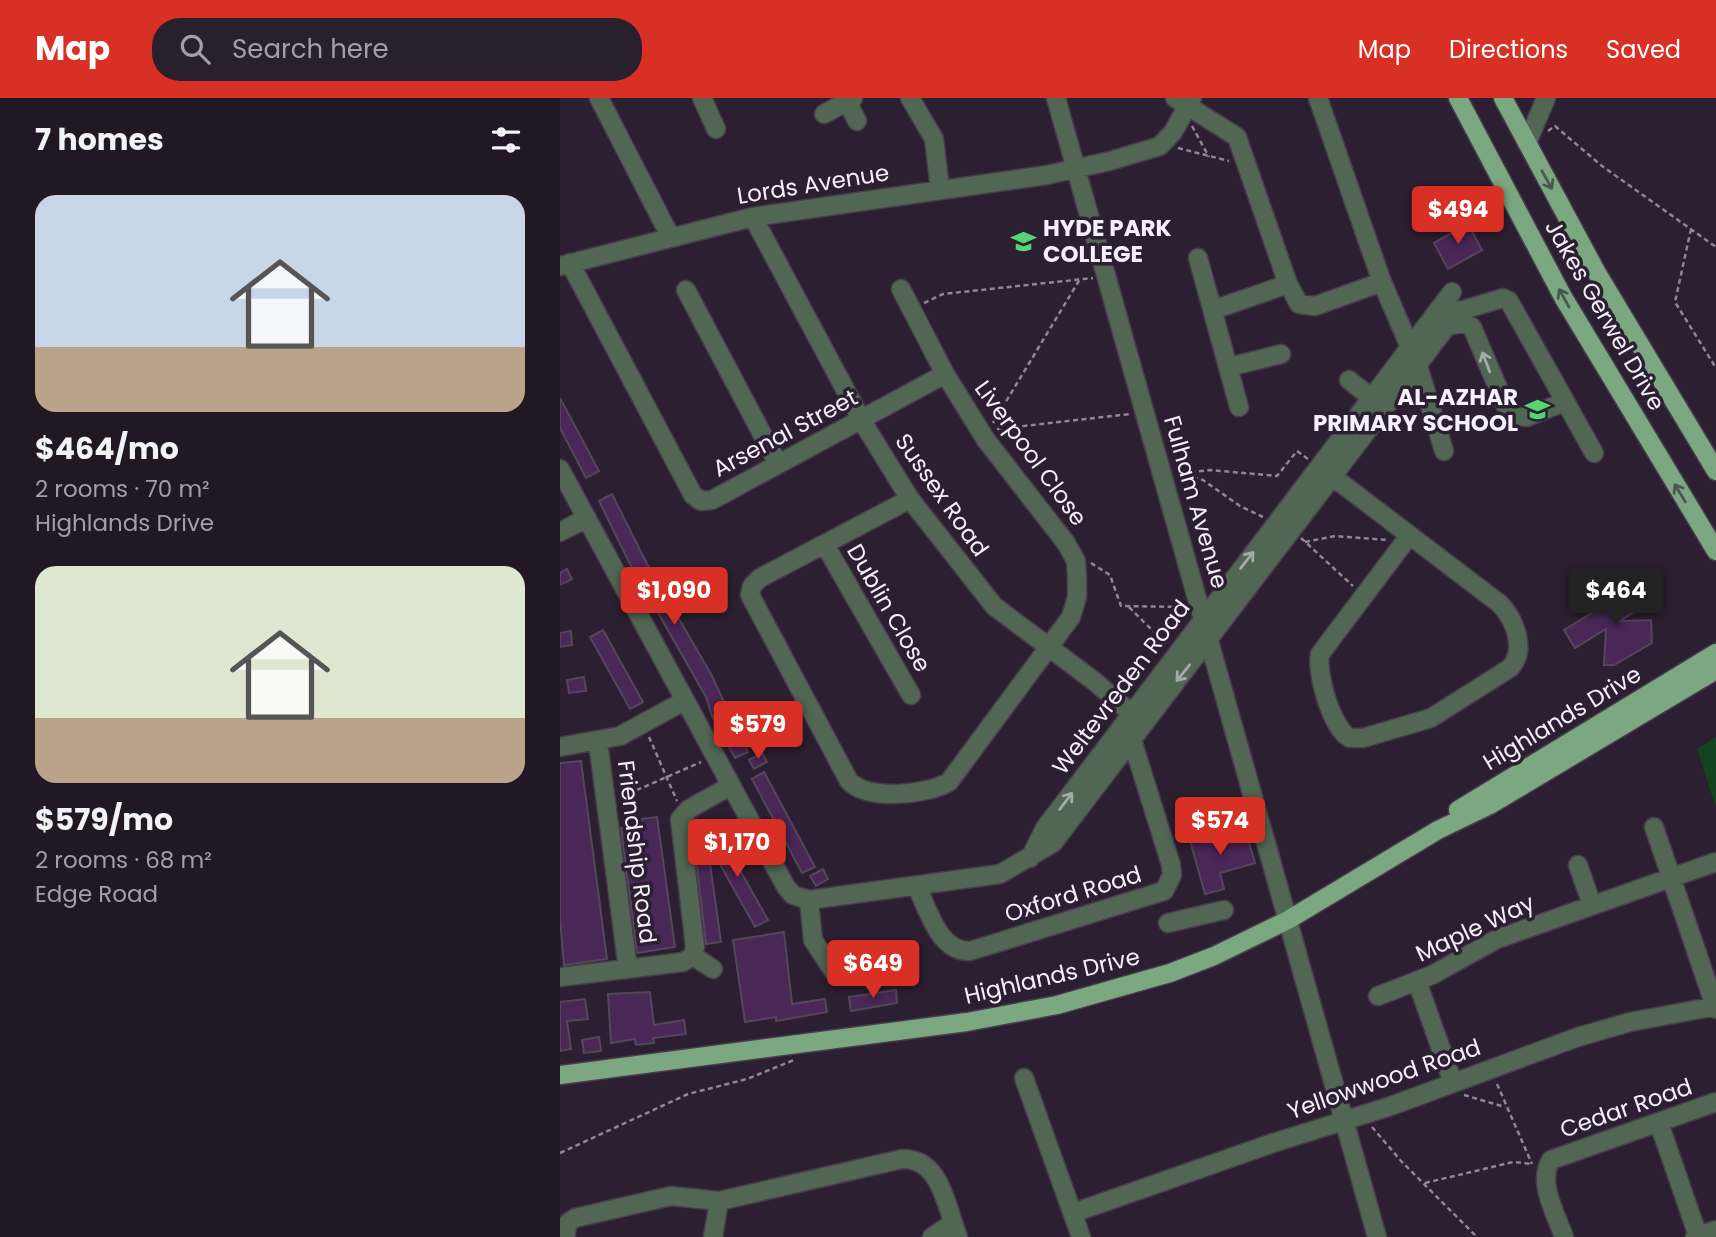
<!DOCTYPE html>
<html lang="en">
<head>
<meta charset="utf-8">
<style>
	:root { --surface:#211725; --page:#29202d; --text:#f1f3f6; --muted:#a29fa7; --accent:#d93025 }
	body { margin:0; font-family:Poppins,sans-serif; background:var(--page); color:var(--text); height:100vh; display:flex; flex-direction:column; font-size:26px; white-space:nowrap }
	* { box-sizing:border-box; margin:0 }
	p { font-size:23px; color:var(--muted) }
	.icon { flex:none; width:38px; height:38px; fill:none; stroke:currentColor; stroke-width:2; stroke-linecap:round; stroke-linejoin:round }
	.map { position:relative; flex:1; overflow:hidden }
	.drawer { display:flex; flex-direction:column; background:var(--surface); width:560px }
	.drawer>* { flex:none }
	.price { position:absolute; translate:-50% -60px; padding:0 16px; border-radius:7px; background:var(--accent); color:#fff; font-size:23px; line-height:46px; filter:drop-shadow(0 2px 4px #0008) }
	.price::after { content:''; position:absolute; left:50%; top:42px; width:21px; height:16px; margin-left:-10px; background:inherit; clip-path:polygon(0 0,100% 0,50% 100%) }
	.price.on { background:#222; color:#fff }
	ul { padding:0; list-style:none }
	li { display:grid; align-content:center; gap:14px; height:371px; padding:0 35px }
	li span { display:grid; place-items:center; height:217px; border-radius:21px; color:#555 }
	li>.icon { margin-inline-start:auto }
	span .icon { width:126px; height:126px; fill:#fffc; stroke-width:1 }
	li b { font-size:30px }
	h2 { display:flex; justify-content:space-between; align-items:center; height:84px; padding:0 35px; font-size:30px }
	header { display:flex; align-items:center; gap:42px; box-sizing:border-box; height:98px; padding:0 35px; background:var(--accent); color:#fff }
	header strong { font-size:33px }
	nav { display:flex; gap:38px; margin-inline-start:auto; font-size:24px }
	.search { width:490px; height:63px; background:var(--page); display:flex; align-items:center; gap:18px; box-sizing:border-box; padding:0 24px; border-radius:28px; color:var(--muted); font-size:26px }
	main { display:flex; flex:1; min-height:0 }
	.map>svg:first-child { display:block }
	.green { fill:#12441f }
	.building { fill:#492756; stroke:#55475b; stroke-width:2 }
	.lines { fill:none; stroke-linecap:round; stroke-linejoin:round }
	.minor-casing { stroke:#483c4d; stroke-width:21 }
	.major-casing { stroke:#483c4d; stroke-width:21 }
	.path { stroke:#908695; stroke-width:2.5; stroke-dasharray:5 3.5; stroke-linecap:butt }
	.minor { stroke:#516754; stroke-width:18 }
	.major { stroke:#7ba881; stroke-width:18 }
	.oneway { stroke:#4c5651 }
	.oneway2 { stroke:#a4aba8 }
	.labels { text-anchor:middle; stroke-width:7; stroke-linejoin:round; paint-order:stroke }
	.street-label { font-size:23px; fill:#f7effb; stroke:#2c1f31 }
	.poi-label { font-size:23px; font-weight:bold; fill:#f7effb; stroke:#2c1f31; text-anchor:start }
</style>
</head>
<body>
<header>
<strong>Map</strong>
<div class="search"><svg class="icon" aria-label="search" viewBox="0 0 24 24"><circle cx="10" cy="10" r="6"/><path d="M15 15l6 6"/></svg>Search here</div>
<nav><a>Map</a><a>Directions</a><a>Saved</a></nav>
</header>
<main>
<section class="drawer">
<h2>7 homes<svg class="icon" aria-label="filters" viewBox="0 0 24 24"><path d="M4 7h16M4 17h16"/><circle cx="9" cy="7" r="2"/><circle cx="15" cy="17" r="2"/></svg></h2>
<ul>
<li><span style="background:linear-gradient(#c9d6e8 70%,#b9a48a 0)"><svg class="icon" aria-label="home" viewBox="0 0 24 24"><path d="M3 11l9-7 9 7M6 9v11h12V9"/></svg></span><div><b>$464/mo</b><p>2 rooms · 70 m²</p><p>Highlands Drive</p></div></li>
<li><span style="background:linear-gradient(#dfe7d0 70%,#b9a48a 0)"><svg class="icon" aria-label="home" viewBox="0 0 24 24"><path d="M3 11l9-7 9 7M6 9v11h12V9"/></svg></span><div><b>$579/mo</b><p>2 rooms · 68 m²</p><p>Edge Road</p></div></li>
</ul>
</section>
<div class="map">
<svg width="1156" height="1139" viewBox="0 0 1156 1139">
	<rect width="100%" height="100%" fill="#2c1f31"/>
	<path class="green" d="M1156,639v71l-19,-59z"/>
	<path class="building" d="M908,126l14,26 -34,19 -14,-26z
		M0,300l39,73 -13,7 -26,-50z
		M52,396l34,68 65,112 29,62 8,16 -13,6 -23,-42 -6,-19 -77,-135 -30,-61z
		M7,471l5,10 -12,6v-12z
		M1079,486l11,18 -30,19 31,-1 1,23 -38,22h-10l2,-36 -31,19 -11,-18z
		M43,532l40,72 -13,7 -40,-72z
		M11,533l1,14 -12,2v-14z
		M24,579l2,14 -17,2 -2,-13z
		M202,655l5,9 -13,7 -5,-9z
		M21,663l26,198 -43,6 -4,-46v-156z
		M204,674l51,95 -13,6 -50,-94z
		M97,719l18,130 -38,6 -16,-125 20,-3 -1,-6z
		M144,723l17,121 -15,2 -14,-121z
		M685,731l10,34 -35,10 4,16 -19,5 -16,-57 19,-5 2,7z
		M167,735l5,10 -5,2 9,18 32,57 -13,7 -47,-84z
		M263,771l5,10 -12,7 -6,-10z
		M224,834l8,72 33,-5 2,13 -51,9v-4l-31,5 -12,-82z
		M336,892l1,13 -46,8 -2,-14z
		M90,894l4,33 30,-5 2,14 -33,4 1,5 -18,2 -1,-6 -24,4 -3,-49z
		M25,901l3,20 -21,2 4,28 -11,2v-49z
		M39,939l2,14 -17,2 -2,-13z"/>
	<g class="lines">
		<defs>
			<path id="minor" d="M39,0l71,138
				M142,0l14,31
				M350,0l24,41 6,50
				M496,0l321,1139
				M615,0l62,39 51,147 11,20 16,2 67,-24
				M758,0l64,184 36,84 26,85
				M287,3l10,20
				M264,16l29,-16
				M967,45l19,-45
				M193,119l109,204 48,78 84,107 100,75 45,39
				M638,160l41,149
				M10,165l123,232 8,6 11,-1 233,-126
				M0,168l193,-49 294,-42 63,-14 50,-15 13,-14 19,-34
				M341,191l44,85 41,66 80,103 10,18 1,17v19l-6,20 -122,165c-23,13 -81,19 -100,-1l-99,-186 2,-9 8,-8 150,-79
				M126,192l92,174
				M653,212l75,-26
				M878,214l25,-2 40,-12 6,3 85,152
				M669,269l52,-13
				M789,282l24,19
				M760,369l180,137c15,16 27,46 10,64l-79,50 -68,20h-13c-18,-9 -34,-64 -30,-84l89,-118
				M0,371l226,418 7,8 16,5 191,-26 53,-31 394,-517 17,-3 8,4 38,89 17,1 37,-15
				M0,434l27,-14
				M265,447l86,150
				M38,644l30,227
				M0,649l60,-11 64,-35
				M1094,729l62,182
				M470,760l15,-30 407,-536
				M1018,767l14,40
				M357,789c12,24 22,65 53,64l194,-60 8,-16 -1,-10 -39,-125 -6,-4
				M249,802l4,40 21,32
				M608,825l56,-13
				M133,858l20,13
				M0,879l123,-15 10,-6 2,-9 -15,-128 9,-10 41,-23
				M857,883l36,102
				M818,898l54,-21 65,-36 219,-77
				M464,980l57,159
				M1099,1025l39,113
				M513,1115l200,-70 118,-37 187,-69 52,-15 86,-16
				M5,1139l3,-14 7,-5 96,-22 48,5
				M153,1139l6,-36 183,-42c39,-1 44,47 56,78
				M372,1139l21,-14
				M1004,1139c-8,-23 -27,-55 -13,-77l165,-58
				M1135,1139l21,-7"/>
			<path id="major" d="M898,0l105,199 153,254
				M943,0l94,175 119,198
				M898,712l258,-157
				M0,977l407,-53 90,-17 113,-32 44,-17 74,-36 150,-90 52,-25 226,-135"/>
		</defs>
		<use href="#minor" class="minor-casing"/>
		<use href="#major" class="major-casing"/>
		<path class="path" d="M632,28l17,31
			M988,33l7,-5 47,40 114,81
			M618,50l51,13
			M1131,131l-16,73 41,66
			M364,205l19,-9 150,-16
			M433,325l87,-144
			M437,331l133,-15
			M617,373l26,9 37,26 23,11
			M622,375l28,-3 67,6 20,-25 11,8
			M741,440l52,48
			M745,444l30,-6 53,4
			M531,465l19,12 11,31 64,1
			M569,509l37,37
			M89,639l28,64
			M61,699l80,-35
			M937,986l35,80
			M904,997l41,12
			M812,1029l30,35 75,75
			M0,1055l128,-59 59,-15 47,-19
			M865,1085l88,-21 19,2"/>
		<use href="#minor" class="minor"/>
		<use href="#major" class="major"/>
	</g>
	<defs><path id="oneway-shaft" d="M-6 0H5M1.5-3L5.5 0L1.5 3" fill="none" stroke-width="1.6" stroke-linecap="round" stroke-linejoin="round" transform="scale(1.75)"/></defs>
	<g class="oneway">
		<use href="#oneway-shaft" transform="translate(987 82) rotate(61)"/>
		<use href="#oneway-shaft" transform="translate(1004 200) rotate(-119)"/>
		<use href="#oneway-shaft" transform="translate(1120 395) rotate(-121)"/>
	</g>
	<g class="oneway2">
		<use href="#oneway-shaft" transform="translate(926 264) rotate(-111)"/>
		<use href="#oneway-shaft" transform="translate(687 462) rotate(-52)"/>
		<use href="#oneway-shaft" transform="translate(623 575) rotate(129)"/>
		<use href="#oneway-shaft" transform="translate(506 703) rotate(-53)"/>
	</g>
	<defs>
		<symbol id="school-bare" viewBox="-9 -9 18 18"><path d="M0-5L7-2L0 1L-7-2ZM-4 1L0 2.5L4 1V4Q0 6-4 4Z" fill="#54d672" stroke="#2c1f31" stroke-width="2.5" paint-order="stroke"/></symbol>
	</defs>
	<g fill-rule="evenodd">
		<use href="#school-bare" x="446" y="126" width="35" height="35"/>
		<use href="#school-bare" x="960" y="294" width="35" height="35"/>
	</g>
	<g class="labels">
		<g class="street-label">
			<text transform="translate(253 86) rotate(-9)" y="8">Lords Avenue</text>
			<text transform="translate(1045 217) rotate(60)" y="8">Jakes Gerwel Drive</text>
			<text transform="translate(225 335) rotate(-28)" y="8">Arsenal Street</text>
			<text transform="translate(471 355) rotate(54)" y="8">Liverpool Close</text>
			<text transform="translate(382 397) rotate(55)" y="8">Sussex Road</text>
			<text transform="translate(636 404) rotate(74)" y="8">Fulham Avenue</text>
			<text transform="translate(329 510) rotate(60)" y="8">Dublin Close</text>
			<text transform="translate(561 589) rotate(-53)" y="8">Weltevreden Road</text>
			<text transform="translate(1002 620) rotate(-31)" y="8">Highlands Drive</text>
			<text transform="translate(77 754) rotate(83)" y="8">Friendship Road</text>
			<text transform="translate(513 796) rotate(-17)" y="8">Oxford Road</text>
			<text transform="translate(915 830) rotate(-25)" y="8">Maple Way</text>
			<text transform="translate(492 878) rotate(-13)" y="8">Highlands Drive</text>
			<text transform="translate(824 981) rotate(-19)" y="8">Yellowwood Road</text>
			<text transform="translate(1066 1010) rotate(-19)" y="8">Cedar Road</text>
		</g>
		<g class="poi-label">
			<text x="483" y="138">HYDE PARK<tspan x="483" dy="26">COLLEGE</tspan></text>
			<text x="958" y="307" text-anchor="end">AL-AZHAR<tspan x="958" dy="26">PRIMARY SCHOOL</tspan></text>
		</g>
	</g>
</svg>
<b class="price" style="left:898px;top:148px">$494</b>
<b class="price" style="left:114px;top:529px">$1,090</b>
<b class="price on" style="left:1056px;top:529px">$464</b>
<b class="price" style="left:198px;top:663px">$579</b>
<b class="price" style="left:660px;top:759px">$574</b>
<b class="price" style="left:177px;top:781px">$1,170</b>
<b class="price" style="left:313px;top:902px">$649</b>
</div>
</main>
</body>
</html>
